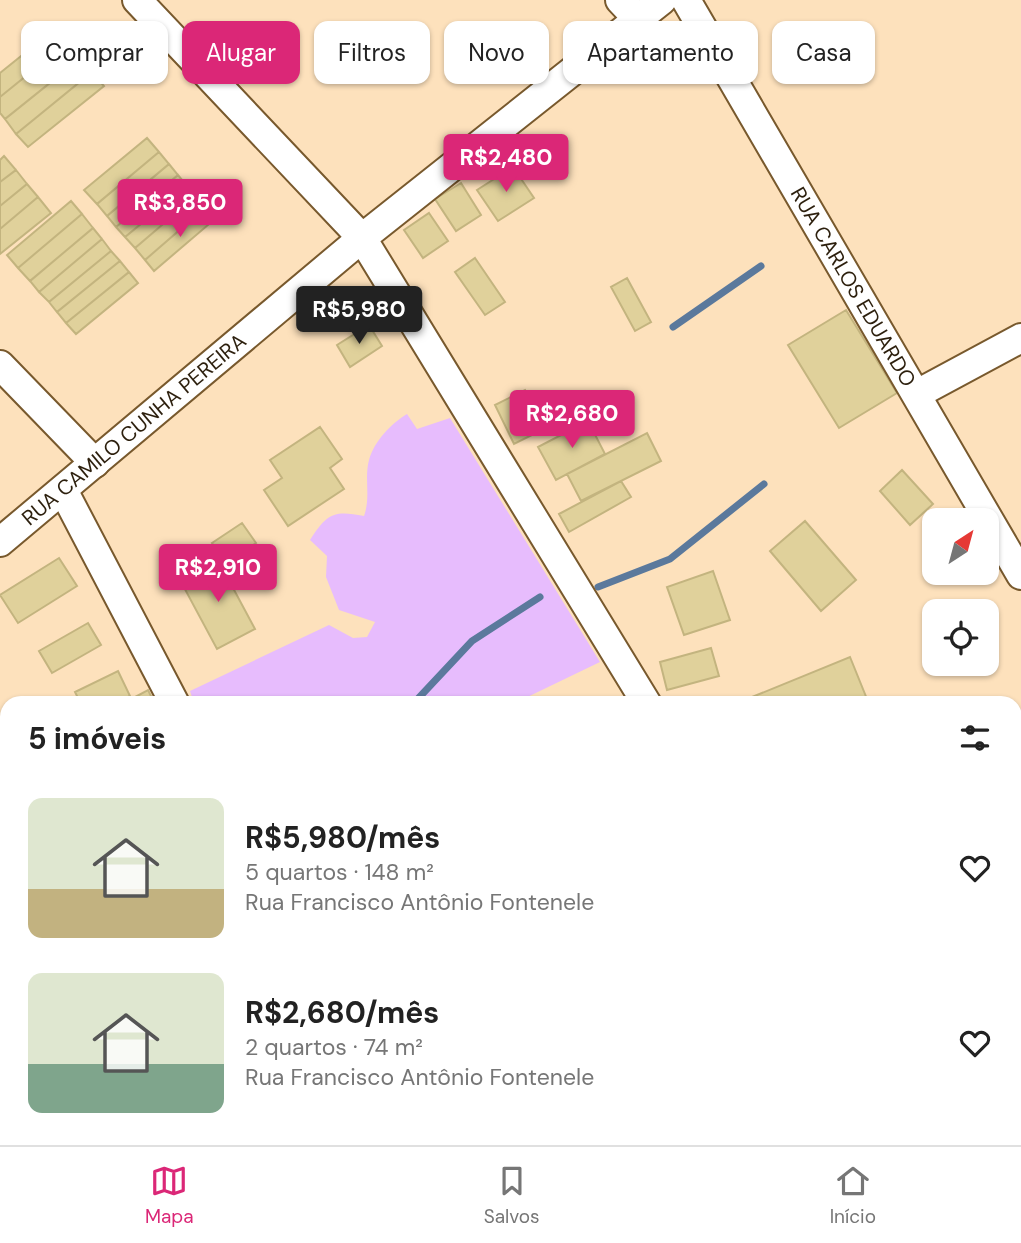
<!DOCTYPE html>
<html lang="pt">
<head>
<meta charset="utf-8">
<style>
	:root { --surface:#fff; --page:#f2f2f2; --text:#222; --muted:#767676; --line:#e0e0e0; --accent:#db2777 }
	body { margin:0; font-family:"DM Sans",sans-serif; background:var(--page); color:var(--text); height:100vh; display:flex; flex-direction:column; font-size:26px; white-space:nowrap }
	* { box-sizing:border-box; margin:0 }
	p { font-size:23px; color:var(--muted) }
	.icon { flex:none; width:38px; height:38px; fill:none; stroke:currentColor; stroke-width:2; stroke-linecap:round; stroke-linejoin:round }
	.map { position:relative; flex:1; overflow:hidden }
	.details { position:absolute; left:0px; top:696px; width:1022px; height:450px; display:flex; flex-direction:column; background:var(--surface); border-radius:21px 21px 0 0; box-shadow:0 2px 5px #0004 }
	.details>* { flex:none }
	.guide { position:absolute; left:21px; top:21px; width:980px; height:63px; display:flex; gap:14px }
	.needle { width:46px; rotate:36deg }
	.buttons { position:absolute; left:922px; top:508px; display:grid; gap:14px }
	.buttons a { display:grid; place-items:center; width:77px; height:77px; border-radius:14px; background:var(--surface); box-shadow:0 2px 5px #0004; font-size:35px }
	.price { position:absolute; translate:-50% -60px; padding:0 16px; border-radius:7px; background:var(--accent); color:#fff; font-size:23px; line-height:46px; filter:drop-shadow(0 2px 4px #0008) }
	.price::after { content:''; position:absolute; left:50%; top:42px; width:21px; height:16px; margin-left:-10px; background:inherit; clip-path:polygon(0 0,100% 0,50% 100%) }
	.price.current { background:#222; color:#fff }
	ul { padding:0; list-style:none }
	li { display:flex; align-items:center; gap:21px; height:175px; padding:0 28px }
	li span { display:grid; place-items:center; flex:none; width:196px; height:140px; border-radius:14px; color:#555 }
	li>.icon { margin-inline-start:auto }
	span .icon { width:84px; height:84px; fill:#fffc; stroke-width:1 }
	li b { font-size:30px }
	h2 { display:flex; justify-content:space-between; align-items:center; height:84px; padding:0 28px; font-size:30px }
	.pill { padding:0 24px; border-radius:14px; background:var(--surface); box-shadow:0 2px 5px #0004; font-size:24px; line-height:63px }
	.pill.current { background:var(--accent); color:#fff }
	.dock { display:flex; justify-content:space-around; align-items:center; height:98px; border-top:2px solid var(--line); background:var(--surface); font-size:19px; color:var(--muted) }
	.dock a { display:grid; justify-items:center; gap:4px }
	.dock .current { color:var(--accent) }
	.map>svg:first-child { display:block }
	.green { fill:#e7bcfd }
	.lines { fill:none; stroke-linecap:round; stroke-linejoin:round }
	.stream { stroke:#5b799c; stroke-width:7 }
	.building { fill:#e0d19b; stroke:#c3b47f; stroke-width:2 }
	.minor-casing { stroke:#78592d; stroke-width:32 }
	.major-casing { stroke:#25a099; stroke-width:40 }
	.minor { stroke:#fff; stroke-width:28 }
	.major { stroke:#7af0ef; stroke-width:37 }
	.labels { text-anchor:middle; stroke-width:7; stroke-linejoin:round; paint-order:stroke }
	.street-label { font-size:21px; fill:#2c1f0d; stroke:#fde1bc }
</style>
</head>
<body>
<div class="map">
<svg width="1021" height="1145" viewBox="0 0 1021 1145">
	<rect width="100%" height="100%" fill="#fde1bc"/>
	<path class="green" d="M407,414l10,15 33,-11 150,244 -85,41h-321l-4,-12 139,-66 24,13 14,-1 8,-15 -36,-12 -13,-33 1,-21 -17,-16c17,-26 23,-30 54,-24 7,-19 0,-37 5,-56 5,-19 23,-37 38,-46z
		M0,939l7,8v119l-7,2z
		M7,1116v23h140l-32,6h-115v-27z
		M370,1139h141l-21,6h-113z"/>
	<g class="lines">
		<path class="stream" d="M673,327l88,-61
			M598,587l72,-28 94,-75
			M413,704l59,-63 68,-44"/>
	</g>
	<path class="building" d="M56,28l12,14 -68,55v-24z
		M68,42l13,16 -76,61 -5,-6v-16z
		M81,58l11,14 -76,62 -11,-15z
		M92,72l12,14 -76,61 -12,-13z
		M147,138l12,14 -62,52 -13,-14z
		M159,152l10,12 -62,52 -10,-12z
		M4,156l12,14 -16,12v-22z
		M169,164l9,11 -62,52 -9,-11z
		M513,167l21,31 -36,23 -21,-31z
		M16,170l11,14 -27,22v-24z
		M178,175l9,11 -62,51 -9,-10z
		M461,183l20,32 -25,16 -21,-32z
		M27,184l11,13 -38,32v-23z
		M187,186l9,10 -61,52 -10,-11z
		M196,196l9,12 -60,52 -10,-12z
		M38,197l13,16 -51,41v-25z
		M71,201l11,13 -64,54 -11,-13z
		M205,208l10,11 -61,52 -9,-11z
		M429,213l19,28 -25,17 -19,-28z
		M82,214l11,14 -63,53 -12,-13z
		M93,228l9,11 -63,53 -9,-11z
		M102,239l9,12 -62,51 -10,-10z
		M111,251l9,10 -63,51 -8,-10z
		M475,258l30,44 -20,13 -30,-43z
		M120,261l9,11 -63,51 -9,-11z
		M129,272l9,11 -62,51 -10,-11z
		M627,278l24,44 -16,9 -24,-44z
		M846,310l51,83 -58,35 -51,-83z
		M369,325l13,21 -32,21 -13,-22z
		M525,390l19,39 -30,15 -19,-39z
		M588,421l17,33 -49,26 -18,-33z
		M320,427l22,32 -12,9 14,21 -56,37 -24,-36 18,-12 -12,-18z
		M647,433l14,28 -80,40 -14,-27z
		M902,470l31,34 -23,21 -30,-34z
		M621,481l10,16 -62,35 -10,-18z
		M805,521l51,59 -35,31 -51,-60z
		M242,523l14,20 -31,20 -13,-20z
		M59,558l18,28 -59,37 -18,-28z
		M218,560l37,69 -38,20 -37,-69z
		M713,571l17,49 -46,15 -17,-48z
		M88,623l13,22 -49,28 -13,-22z
		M711,648l8,28 -52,14 -7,-28z
		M850,657l19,47h-134z
		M118,671l12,25 -16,8h-33l-6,-12z
		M148,690l7,14h-33z
		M1,766l6,7v29l-7,5z
		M7,809v42l-7,5v-42z
		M1020,851l1,63 -6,4v-65z
		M7,858v34l-7,-15v-16z
		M726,1139h165l2,6h-186z"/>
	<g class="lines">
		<defs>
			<g id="minor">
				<path d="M137,0l225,238 285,466"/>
				<path d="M620,0l18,19"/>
				<path id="s1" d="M686,0l335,575"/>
				<path d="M0,365l95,98"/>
				<path d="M917,394l104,-56"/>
				<path d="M63,490l112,214"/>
				<path id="s2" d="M0,542l362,-304 300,-238"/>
				<path d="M0,915l7,8"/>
				<path d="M1015,1109l6,7"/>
			</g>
			<path id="major" d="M1015,973l6,-1
				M1015,1017l6,-1
				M0,1099l7,-2
				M351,1139l3,6
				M241,1145l1,-6
				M559,1145l18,-6"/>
		</defs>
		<use href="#minor" class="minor-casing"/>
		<use href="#major" class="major-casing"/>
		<use href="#minor" class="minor"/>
		<use href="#major" class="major"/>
	</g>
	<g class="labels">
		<g class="street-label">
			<text dy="7" stroke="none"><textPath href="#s1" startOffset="332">RUA CARLOS EDUARDO</textPath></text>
			<text dy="7" stroke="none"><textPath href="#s2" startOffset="175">RUA CAMILO CUNHA PEREIRA</textPath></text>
		</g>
	</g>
</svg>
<div class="buttons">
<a><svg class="needle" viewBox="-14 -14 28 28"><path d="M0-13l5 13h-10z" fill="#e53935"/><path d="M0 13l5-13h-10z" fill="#767676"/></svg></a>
<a><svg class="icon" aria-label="locate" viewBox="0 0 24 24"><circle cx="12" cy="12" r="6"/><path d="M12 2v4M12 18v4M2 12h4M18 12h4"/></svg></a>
</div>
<b class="price" style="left:506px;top:194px">R$2,480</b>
<b class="price" style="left:180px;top:239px">R$3,850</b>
<b class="price current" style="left:359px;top:346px">R$5,980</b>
<b class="price" style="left:572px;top:450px">R$2,680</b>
<b class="price" style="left:218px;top:604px">R$2,910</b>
<div class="guide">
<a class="pill">Comprar</a>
<a class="pill current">Alugar</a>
<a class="pill">Filtros</a>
<a class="pill">Novo</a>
<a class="pill">Apartamento</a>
<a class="pill">Casa</a>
</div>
<section class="details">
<h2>5 imóveis<svg class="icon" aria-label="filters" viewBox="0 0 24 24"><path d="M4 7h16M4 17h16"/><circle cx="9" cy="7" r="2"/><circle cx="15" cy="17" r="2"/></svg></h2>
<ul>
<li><span style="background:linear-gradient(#dfe7d0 65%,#c2b280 0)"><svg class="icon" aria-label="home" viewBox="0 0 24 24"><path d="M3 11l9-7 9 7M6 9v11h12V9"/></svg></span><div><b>R$5,980/mês</b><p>5 quartos · 148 m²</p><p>Rua Francisco Antônio Fontenele</p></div><svg class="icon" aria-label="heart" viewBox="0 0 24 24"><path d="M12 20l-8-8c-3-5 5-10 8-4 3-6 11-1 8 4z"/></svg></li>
<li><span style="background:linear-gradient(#dfe7d0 65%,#7fa58c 0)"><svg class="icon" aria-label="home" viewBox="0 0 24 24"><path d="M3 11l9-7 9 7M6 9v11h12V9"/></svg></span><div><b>R$2,680/mês</b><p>2 quartos · 74 m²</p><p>Rua Francisco Antônio Fontenele</p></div><svg class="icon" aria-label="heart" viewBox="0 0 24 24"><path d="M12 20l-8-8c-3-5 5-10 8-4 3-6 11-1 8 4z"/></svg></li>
</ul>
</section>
</div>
<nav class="dock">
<a class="current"><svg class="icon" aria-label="map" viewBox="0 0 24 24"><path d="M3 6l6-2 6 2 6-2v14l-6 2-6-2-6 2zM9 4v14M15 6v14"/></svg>Mapa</a>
<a><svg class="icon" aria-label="saved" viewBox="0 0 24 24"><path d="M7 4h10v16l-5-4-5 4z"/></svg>Salvos</a>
<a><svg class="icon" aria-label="home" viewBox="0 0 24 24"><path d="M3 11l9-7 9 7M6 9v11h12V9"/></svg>Início</a>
</nav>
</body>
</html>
